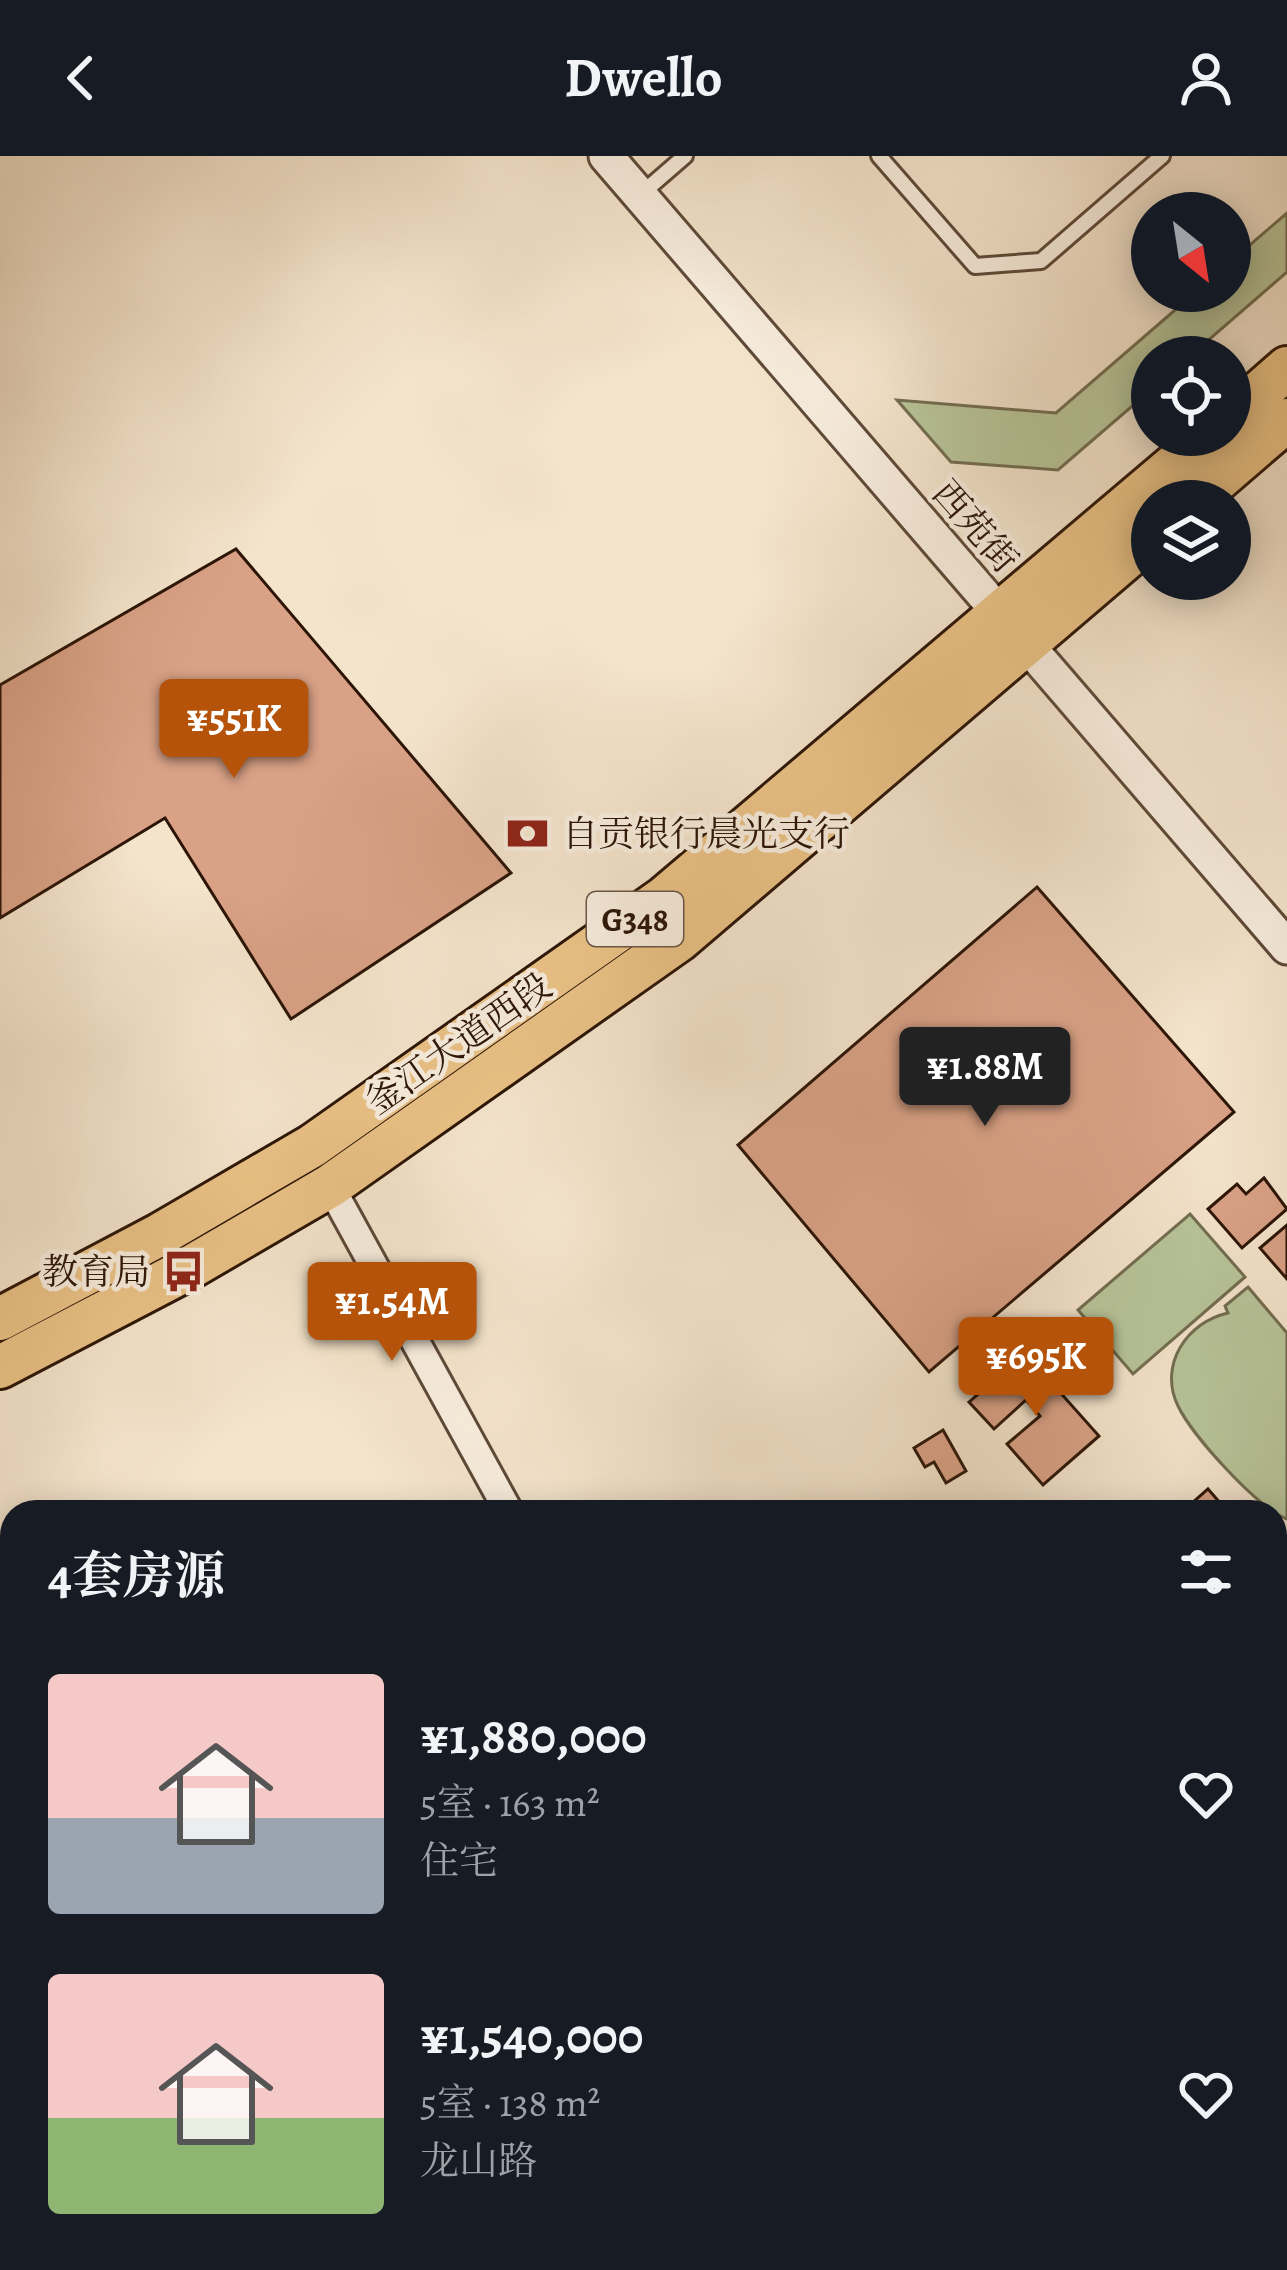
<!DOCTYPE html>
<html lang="zh">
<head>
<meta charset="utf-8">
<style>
	:root { --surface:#171b24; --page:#242831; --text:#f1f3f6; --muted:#9ea1a6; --accent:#b45309 }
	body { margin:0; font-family:Alegreya,"Noto Serif SC",serif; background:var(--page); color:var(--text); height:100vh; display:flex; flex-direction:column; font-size:45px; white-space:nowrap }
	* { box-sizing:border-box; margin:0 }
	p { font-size:39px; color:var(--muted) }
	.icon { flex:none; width:66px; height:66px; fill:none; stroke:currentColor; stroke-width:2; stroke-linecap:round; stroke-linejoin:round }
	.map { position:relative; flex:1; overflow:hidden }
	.side { position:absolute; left:0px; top:1344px; width:1287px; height:771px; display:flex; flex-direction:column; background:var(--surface); border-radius:36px 36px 0 0; box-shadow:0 6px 30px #0003 }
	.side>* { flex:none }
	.needle { width:78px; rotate:150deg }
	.buttons { position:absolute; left:1131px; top:36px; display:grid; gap:24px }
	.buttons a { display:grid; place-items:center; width:120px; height:120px; border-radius:50%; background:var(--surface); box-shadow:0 6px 30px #0003; font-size:60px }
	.price { position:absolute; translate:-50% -102px; padding:0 27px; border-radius:12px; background:var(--accent); color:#fff; font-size:39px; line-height:78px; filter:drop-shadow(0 3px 6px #0008) }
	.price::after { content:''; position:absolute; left:50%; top:72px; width:36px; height:27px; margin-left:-18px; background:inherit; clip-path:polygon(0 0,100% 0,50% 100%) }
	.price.on { background:#222; color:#fff }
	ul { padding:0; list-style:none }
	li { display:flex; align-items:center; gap:36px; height:300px; padding:0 48px }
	li span { display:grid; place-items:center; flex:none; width:336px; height:240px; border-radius:12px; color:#555 }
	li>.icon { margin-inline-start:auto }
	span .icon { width:144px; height:144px; fill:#fffc; stroke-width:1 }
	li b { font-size:51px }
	h2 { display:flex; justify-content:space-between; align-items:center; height:144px; padding:0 48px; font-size:51px }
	header { display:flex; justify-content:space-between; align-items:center; height:156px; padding:0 48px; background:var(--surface); font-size:54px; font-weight:700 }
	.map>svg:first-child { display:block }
	.green { fill:#b8c59a; stroke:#726d50; stroke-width:3 }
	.building { fill:#d9a186; stroke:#2c1507; stroke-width:3 }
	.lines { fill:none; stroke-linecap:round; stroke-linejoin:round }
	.service-casing { stroke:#5e4938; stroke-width:20 }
	.minor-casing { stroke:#5e4938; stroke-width:33 }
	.tertiary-casing { stroke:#5e4938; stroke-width:39 }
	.primary-casing { stroke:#2c1507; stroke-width:48 }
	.service { stroke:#f8edde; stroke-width:14 }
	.minor { stroke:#f8edde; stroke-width:27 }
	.tertiary { stroke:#f8edde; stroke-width:33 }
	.primary { stroke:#eac286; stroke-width:42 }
	.labels { text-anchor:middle; stroke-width:9; stroke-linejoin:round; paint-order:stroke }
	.shield { fill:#f8edde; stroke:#695648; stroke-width:3 }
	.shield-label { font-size:33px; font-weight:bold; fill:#2c1507 }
	.street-label { font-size:36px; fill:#2c1507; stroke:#f8edde }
	.poi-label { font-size:36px; fill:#2c1507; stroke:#f8edde; text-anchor:start }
</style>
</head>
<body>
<header><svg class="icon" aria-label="back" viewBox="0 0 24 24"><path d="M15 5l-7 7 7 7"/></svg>Dwello<svg class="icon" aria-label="person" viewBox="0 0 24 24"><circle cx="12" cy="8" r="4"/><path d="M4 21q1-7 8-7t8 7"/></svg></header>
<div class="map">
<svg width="1287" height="2114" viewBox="0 0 1287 2114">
	<rect width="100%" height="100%" fill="#f4e4cc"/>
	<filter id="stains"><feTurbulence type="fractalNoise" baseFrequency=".00167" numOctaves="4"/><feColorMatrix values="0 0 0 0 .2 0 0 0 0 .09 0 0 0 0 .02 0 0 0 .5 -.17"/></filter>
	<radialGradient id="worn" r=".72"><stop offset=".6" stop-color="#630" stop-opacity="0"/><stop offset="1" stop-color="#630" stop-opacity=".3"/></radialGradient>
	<path class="green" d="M1287,57v59l-98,85h-37v32l-94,81 -107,-8 -54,-62 159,13 141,-122h33v-29z
		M1190,1058l55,63 -112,97 -55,-64z
		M1248,1131l39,46v186c-29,-11 -94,-82 -109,-113 -20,-41 9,-84 50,-93l-3,-7z"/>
	<path class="building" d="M236,393l275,324 -220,146 -126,-201 -165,100v-233z
		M1037,731l197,225 -305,260 -191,-227z
		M1264,1022l23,31 -45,39 -34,-39 29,-25 9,10z
		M1287,1069v54l-27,-31z
		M1025,1197l74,83 -56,49 -36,-41 33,-28 -14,-16 -32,29 -25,-27z
		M943,1274l23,41 -20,12 -12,-21 -9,5 -11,-19z
		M1208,1333l20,23h-46z
		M1275,1411l12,14v83l-12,-14z
		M278,2103h89l4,6 8,-4 4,8 7,-4 -3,-6h88l4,6 -8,5h-186z
		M499,2103h71l6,11h-93z
		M926,2103h72l4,6 -8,5h-80l14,-8z"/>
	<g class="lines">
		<defs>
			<path id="service" d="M879,0l96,110 66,-5 121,-105
				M640,39l45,-39
				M1095,2103l9,11
				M0,2106l12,-7
				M754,2114l19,-11"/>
			<path id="minor" d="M330,1030l179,326"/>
			<path id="tertiary" d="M606,0l681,791"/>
			<path id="primary" d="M1230,262l57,-50
				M1193,345l94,-81
				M0,1163l161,-85 151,-88 352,-248 546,-463
				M0,1211l184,-96 146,-85 349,-246 473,-404"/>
		</defs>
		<use href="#service" class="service-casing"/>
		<use href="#minor" class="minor-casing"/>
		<use href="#tertiary" class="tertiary-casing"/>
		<use href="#primary" class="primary-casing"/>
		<use href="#service" class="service"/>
		<use href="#minor" class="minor"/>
		<use href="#tertiary" class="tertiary"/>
		<use href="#primary" class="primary"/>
	</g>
	<defs>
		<symbol id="bank-bare" viewBox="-9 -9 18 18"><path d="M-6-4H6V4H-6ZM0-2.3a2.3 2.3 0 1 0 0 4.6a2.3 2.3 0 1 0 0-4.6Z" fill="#8f2418" stroke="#f8edde" stroke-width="2.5" paint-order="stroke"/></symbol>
		<symbol id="bus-bare" viewBox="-9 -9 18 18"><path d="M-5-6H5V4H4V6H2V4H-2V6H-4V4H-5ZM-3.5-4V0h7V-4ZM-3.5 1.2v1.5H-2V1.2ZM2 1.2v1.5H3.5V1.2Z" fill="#8f2418" stroke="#f8edde" stroke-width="2.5" paint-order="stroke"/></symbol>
	</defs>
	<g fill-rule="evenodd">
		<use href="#bank-bare" x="498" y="648" width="59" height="59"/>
		<use href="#bus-bare" x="154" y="1086" width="59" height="59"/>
	</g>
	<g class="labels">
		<rect class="shield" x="587" y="736" width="96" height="54" rx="9"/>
		<g class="shield-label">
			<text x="635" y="775">G348</text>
		</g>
		<g class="street-label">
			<text transform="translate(976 370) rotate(49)" y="13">西苑街</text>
			<text transform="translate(458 887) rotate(-35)" y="13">釜江大道西段</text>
		</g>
		<g class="poi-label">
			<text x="562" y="690">自贡银行晨光支行</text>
			<text x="150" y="1128" text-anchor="end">教育局</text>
		</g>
	</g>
	<rect width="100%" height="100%" filter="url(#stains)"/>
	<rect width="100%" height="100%" fill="url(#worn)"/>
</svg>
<div class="buttons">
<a><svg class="needle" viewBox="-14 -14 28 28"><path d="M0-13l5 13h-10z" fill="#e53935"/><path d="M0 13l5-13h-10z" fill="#9ea1a6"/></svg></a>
<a><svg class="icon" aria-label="locate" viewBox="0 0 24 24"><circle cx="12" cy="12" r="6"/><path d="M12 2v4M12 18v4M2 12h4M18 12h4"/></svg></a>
<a><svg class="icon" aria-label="layers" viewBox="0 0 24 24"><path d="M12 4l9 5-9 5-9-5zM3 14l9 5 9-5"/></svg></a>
</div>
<b class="price" style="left:234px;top:625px">¥551K</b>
<b class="price on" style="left:985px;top:973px">¥1.88M</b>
<b class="price" style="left:392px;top:1208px">¥1.54M</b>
<b class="price" style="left:1036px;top:1263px">¥695K</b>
<section class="side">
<h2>4套房源<svg class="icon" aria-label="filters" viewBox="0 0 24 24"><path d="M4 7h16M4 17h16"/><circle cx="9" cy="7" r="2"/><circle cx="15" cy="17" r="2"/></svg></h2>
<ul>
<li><span style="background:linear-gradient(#f6c9c9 60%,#9aa5b1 0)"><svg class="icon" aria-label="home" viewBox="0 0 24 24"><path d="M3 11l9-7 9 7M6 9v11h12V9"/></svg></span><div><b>¥1,880,000</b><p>5室 · 163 m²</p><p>住宅</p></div><svg class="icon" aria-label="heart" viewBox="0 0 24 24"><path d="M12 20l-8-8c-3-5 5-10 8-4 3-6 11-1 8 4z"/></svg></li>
<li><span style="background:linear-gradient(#f6c9c9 60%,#8fb573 0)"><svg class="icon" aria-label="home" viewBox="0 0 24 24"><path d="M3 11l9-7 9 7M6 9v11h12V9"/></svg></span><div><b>¥1,540,000</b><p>5室 · 138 m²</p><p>龙山路</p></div><svg class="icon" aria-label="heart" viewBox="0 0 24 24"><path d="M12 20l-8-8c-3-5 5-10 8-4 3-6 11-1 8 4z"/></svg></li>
</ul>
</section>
</div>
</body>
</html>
